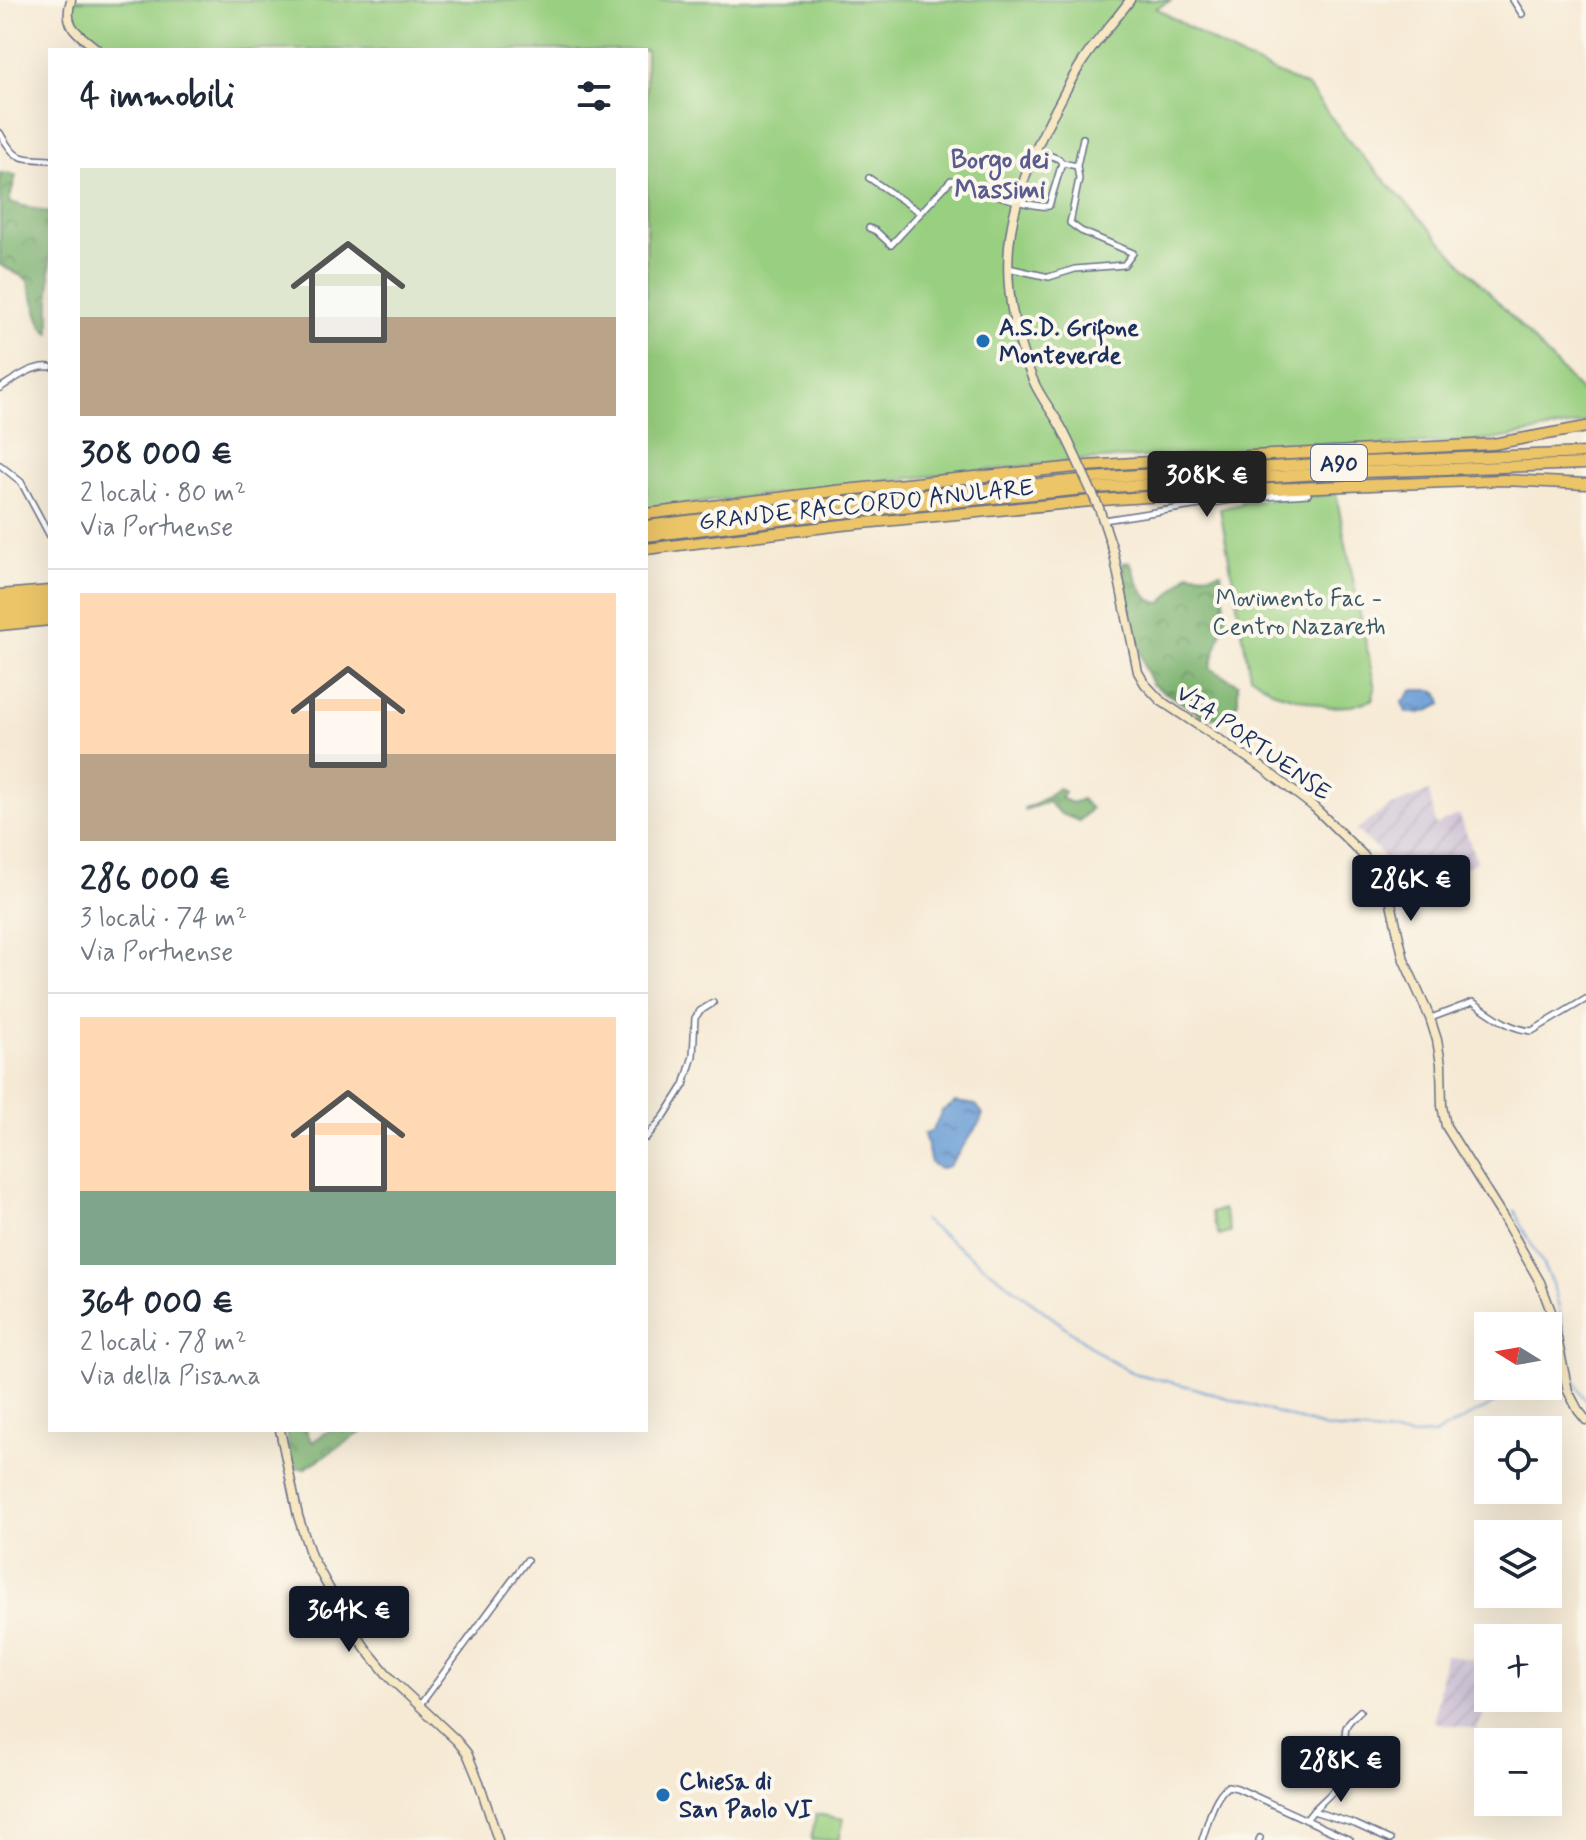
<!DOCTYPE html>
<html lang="it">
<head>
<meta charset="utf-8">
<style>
	:root { --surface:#fff; --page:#f2f2f3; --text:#1f2937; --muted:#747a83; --line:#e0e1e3; --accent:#111827 }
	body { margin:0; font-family:Mynerve,sans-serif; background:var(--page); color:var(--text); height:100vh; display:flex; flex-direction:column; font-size:30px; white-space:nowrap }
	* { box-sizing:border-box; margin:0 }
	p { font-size:26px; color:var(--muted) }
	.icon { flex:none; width:44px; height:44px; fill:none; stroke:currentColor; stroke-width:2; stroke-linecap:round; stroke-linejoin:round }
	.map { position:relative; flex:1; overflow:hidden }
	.panel { position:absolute; left:48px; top:48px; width:600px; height:1384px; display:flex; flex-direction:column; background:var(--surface); border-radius:0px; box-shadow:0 8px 32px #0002 }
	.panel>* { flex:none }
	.needle { width:52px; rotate:281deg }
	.buttons { position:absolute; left:1474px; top:1312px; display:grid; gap:16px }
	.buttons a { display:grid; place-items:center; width:88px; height:88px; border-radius:0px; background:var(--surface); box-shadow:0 8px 32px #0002; font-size:40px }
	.price { position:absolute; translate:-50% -68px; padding:0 18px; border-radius:8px; background:var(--accent); color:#fff; font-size:26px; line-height:52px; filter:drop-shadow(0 2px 4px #0008) }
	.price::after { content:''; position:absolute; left:50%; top:48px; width:24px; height:18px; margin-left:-12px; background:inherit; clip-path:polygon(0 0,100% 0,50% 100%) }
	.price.active { background:#222; color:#fff }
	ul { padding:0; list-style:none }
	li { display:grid; align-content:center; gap:16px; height:424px; padding:0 32px }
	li+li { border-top:2px solid var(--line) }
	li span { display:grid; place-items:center; height:248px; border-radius:0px; color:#555 }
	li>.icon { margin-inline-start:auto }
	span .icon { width:144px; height:144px; fill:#fffc; stroke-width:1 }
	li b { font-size:34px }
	h2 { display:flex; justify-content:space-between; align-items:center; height:96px; padding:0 32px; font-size:34px }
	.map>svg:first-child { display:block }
	.industrial { fill:url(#industrial-furrows) }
	.forest { fill:url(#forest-crowns); stroke:#4a7066; stroke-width:2 }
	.green { fill:#99cf80; stroke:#5a7f6f; stroke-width:2 }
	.water { fill:url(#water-ripples); stroke:#42669a; stroke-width:2 }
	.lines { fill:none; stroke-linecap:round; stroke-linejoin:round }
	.stream { stroke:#6a9ed6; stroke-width:2 }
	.street-casing { stroke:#687088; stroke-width:8 }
	.secondary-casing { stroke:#687088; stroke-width:11 }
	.highway-casing { stroke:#687088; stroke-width:13 }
	.street { stroke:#fff; stroke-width:5 }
	.secondary { stroke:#f7e8c3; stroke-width:8 }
	.highway { stroke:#ecc569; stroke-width:10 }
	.secondary-bridge-casing { stroke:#687088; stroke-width:11; stroke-linecap:butt }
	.secondary-bridge { stroke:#f7e8c3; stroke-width:8 }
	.poi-dot { fill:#1f6fb2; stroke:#fbf7ec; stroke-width:3 }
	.labels { text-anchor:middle; stroke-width:8; stroke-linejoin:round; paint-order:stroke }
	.shield { fill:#fbf7ec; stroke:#5e6b89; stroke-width:2 }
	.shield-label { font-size:22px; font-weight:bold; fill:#1b2f5e }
	.poi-label { font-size:24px; font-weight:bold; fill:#1b2f5e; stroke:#fbf7ec; text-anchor:start }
	.street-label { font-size:24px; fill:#1b2f5e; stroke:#fbf7ec }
	.park-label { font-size:24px; fill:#3a5766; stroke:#fbf7ec }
	.neighbourhood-label { font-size:26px; font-weight:bold; fill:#595b91; stroke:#fbf7ec }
</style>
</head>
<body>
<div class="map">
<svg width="1586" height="1840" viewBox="0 0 1586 1840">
	<defs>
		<pattern id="industrial-furrows" width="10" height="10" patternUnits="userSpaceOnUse" patternTransform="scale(2)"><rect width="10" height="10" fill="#cbbfd5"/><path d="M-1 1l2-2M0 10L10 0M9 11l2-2" fill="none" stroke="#aea4b9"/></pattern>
		<pattern id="forest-crowns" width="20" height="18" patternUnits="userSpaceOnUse" patternTransform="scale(2)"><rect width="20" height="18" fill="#7ab26e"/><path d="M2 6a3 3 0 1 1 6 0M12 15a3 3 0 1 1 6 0" fill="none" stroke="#63915e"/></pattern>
		<pattern id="water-ripples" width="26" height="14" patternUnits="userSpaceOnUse" patternTransform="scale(2)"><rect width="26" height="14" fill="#6a9ed6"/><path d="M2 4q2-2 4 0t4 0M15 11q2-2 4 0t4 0" fill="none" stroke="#5681b1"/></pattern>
	</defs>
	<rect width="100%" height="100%" fill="#fbf7ec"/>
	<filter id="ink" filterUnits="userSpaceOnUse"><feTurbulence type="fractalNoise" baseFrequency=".0125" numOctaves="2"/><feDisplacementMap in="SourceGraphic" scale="16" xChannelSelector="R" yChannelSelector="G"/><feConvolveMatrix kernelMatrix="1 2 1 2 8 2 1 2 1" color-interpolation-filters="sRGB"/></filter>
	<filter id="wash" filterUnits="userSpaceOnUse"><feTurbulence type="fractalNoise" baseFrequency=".006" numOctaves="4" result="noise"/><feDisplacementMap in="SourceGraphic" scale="32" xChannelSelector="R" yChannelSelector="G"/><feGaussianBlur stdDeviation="1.8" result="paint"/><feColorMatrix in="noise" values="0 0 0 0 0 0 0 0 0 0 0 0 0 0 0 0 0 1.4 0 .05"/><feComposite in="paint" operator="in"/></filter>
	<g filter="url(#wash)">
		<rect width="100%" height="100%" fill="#f6ead5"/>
		<path class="industrial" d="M1429,791l7,34 23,-11 18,47 -74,46 -1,-3 6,-4 -2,-6 -8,2 -17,-43 -25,-23 31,-22z
			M1445,1655l43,7v36h2l-13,32 -43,-8z"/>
		<path class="forest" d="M0,173l16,2 -7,27 41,11v121l-8,-8 -15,-47 -27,-14z
			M1130,562c7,16 11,40 32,41l27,-30 22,1 10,-2 5,46 -16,50 28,16v18l-9,12 -11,4 -14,-1 -52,-33 -8,-17 -18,-75 -4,-29z
			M1058,788l6,4 -4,6 12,5 10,-4 9,10 -12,12 -18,-7 -13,-12 -24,8v-2l10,-3z
			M285,1430h22v3l5,9 18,-12h35l-61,39 -12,-3z"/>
		<path class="green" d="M74,0h1098l-16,8 80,47 72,32 46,60 232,250v26l-94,17 -410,20 -235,25 -201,24v-459h-544c-17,-14 -37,-26 -28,-50z
			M1336,494l39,195 -3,11 -21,6 -23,1 -53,-15 -25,-17 -30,-166 21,-5v-2z
			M1223,1209l8,23 -12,4 -8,-23z
			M816,1814l28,5 -5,21h-28z"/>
		<path class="water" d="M1413,690h20l6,3 3,11c-11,6 -23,12 -36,8l-4,-9z
			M955,1102l21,3 7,9 -3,8 -31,44 -10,3 -8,-6 -7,-29 9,-4 9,-19z"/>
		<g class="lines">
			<path class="stream" d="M1515,1211c10,28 29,50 39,78 12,37 10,80 32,113
				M923,1220l186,140 24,13 58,14 135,41 88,8 20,-1 92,-49
				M1548,1377l15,-2"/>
		</g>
	</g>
	<g filter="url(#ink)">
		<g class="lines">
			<defs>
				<path id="street" d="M1513,0l9,14
					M0,133c16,28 18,25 50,27
					M1036,150l23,9 3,4
					M1077,166l6,-28
					M869,178l52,35
					M869,228l7,3 15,14 60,-65c20,7 81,29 98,26l13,-43 15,3 2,13 -9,44 11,8 52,22 -9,12 -49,4 -26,8 -41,-9
					M0,388c15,-9 32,-23 50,-21
					M0,465l21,17 29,54
					M1104,520l134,-21 70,-5
					M1431,1018l42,-16c19,13 36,27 59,29l54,-32
					M646,1138l19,-23 19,-30 9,-29 2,-38 5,-7 13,-8
					M420,1705l107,-145
					M1313,1811c10,-11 33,-29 38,-43 5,-14 -11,-29 -4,-43 3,-5 9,-10 13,-14
					M1306,1820l7,-9 42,13 35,16
					M1202,1840c6,-17 11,-43 26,-54l9,2 113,52
					M1259,1840l1,-2"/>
				<path id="secondary" d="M71,0c-9,28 9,34 27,50
					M1077,460c-5,-11 -10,-22 -16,-33 -9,-16 -21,-30 -28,-47 -41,-98 -29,-172 19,-264 11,-19 20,-40 33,-58 14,-21 31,-38 45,-58
					M1099,508l14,42 25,122 7,12 16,17 102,67 51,39 49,48 17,22 11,26 13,57 26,58 7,22 4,24 1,42 4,20 57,91 37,65 12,32 16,77 10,19 8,10
					M280,1430l18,86 13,40 39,70 17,24 24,29 65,61 11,13 12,29 19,58"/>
				<path id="highway" d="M1086,466l127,-8 280,-14 93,-17
					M1091,478l245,-15 250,-10
					M1096,488l240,-15 250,-9
					M1101,500l169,-11 177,-7 57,-2 82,4
					M646,514l189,-23 241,-24
					M646,526l190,-23 245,-23
					M646,536l194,-23 245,-24
					M646,549l196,-24 249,-24
					M0,595l50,-4
					M0,605l50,-5
					M0,615l50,-5
					M0,625l50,-5"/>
			</defs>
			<use href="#street" class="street-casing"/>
			<use href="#secondary" class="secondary-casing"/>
			<use href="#highway" class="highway-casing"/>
			<use href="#street" class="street"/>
			<use href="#secondary" class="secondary"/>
			<use href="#highway" class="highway"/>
			<defs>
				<path id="secondary-bridge" d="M1077,460l22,48"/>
			</defs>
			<use href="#secondary-bridge" class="secondary-bridge-casing"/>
			<use href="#secondary-bridge" class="secondary-bridge"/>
		</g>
	</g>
	<g class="poi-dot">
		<circle cx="983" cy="341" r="8"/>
		<circle cx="663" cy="1795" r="8"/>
	</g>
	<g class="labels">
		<rect class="shield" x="1311" y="445" width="56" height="36" rx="6"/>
		<g class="shield-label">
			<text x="1339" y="471">A90</text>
		</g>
		<g class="poi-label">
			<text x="999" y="335">A.S.D. Grifone<tspan x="999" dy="28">Monteverde</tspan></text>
			<text x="679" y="1789">Chiesa di<tspan x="679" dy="28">San Paolo VI</tspan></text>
		</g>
		<g class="street-label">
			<text transform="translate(866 504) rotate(-6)" y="8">GRANDE RACCORDO ANULARE</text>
			<text transform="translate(1254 742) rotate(35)" y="8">VIA PORTUENSE</text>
		</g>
		<g class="park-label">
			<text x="1299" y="606">Movimento Fac -<tspan x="1299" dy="28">Centro Nazareth</tspan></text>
		</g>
		<g class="neighbourhood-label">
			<text x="1000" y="168">Borgo dei<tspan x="1000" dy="30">Massimi</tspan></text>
		</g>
	</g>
</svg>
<div class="buttons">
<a><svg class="needle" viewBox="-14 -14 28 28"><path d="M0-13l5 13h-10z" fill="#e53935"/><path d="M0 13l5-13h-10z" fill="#747a83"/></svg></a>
<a><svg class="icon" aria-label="locate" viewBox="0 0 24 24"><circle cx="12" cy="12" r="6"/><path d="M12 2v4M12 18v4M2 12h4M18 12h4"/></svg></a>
<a><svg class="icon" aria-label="layers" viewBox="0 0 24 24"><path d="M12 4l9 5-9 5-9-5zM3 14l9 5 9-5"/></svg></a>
<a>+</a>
<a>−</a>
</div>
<b class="price active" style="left:1207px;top:519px">308K €</b>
<b class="price" style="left:1411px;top:923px">286K €</b>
<b class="price" style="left:349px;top:1654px">364K €</b>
<b class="price" style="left:1341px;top:1804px">288K €</b>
<section class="panel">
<h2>4 immobili<svg class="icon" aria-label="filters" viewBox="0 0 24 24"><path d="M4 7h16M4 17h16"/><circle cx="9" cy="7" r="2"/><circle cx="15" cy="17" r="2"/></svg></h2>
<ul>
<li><span style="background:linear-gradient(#dfe7d0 60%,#b9a48a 0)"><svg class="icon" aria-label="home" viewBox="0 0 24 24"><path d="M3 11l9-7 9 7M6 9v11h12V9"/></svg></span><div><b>308 000 €</b><p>2 locali · 80 m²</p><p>Via Portuense</p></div></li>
<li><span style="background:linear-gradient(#ffd9b3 65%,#b9a48a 0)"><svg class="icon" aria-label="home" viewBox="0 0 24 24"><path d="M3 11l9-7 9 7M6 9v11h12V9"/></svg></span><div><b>286 000 €</b><p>3 locali · 74 m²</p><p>Via Portuense</p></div></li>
<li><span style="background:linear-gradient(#ffd9b3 70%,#7fa58c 0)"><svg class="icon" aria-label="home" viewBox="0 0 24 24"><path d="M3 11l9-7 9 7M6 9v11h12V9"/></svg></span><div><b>364 000 €</b><p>2 locali · 78 m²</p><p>Via della Pisana</p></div></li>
</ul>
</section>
</div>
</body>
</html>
